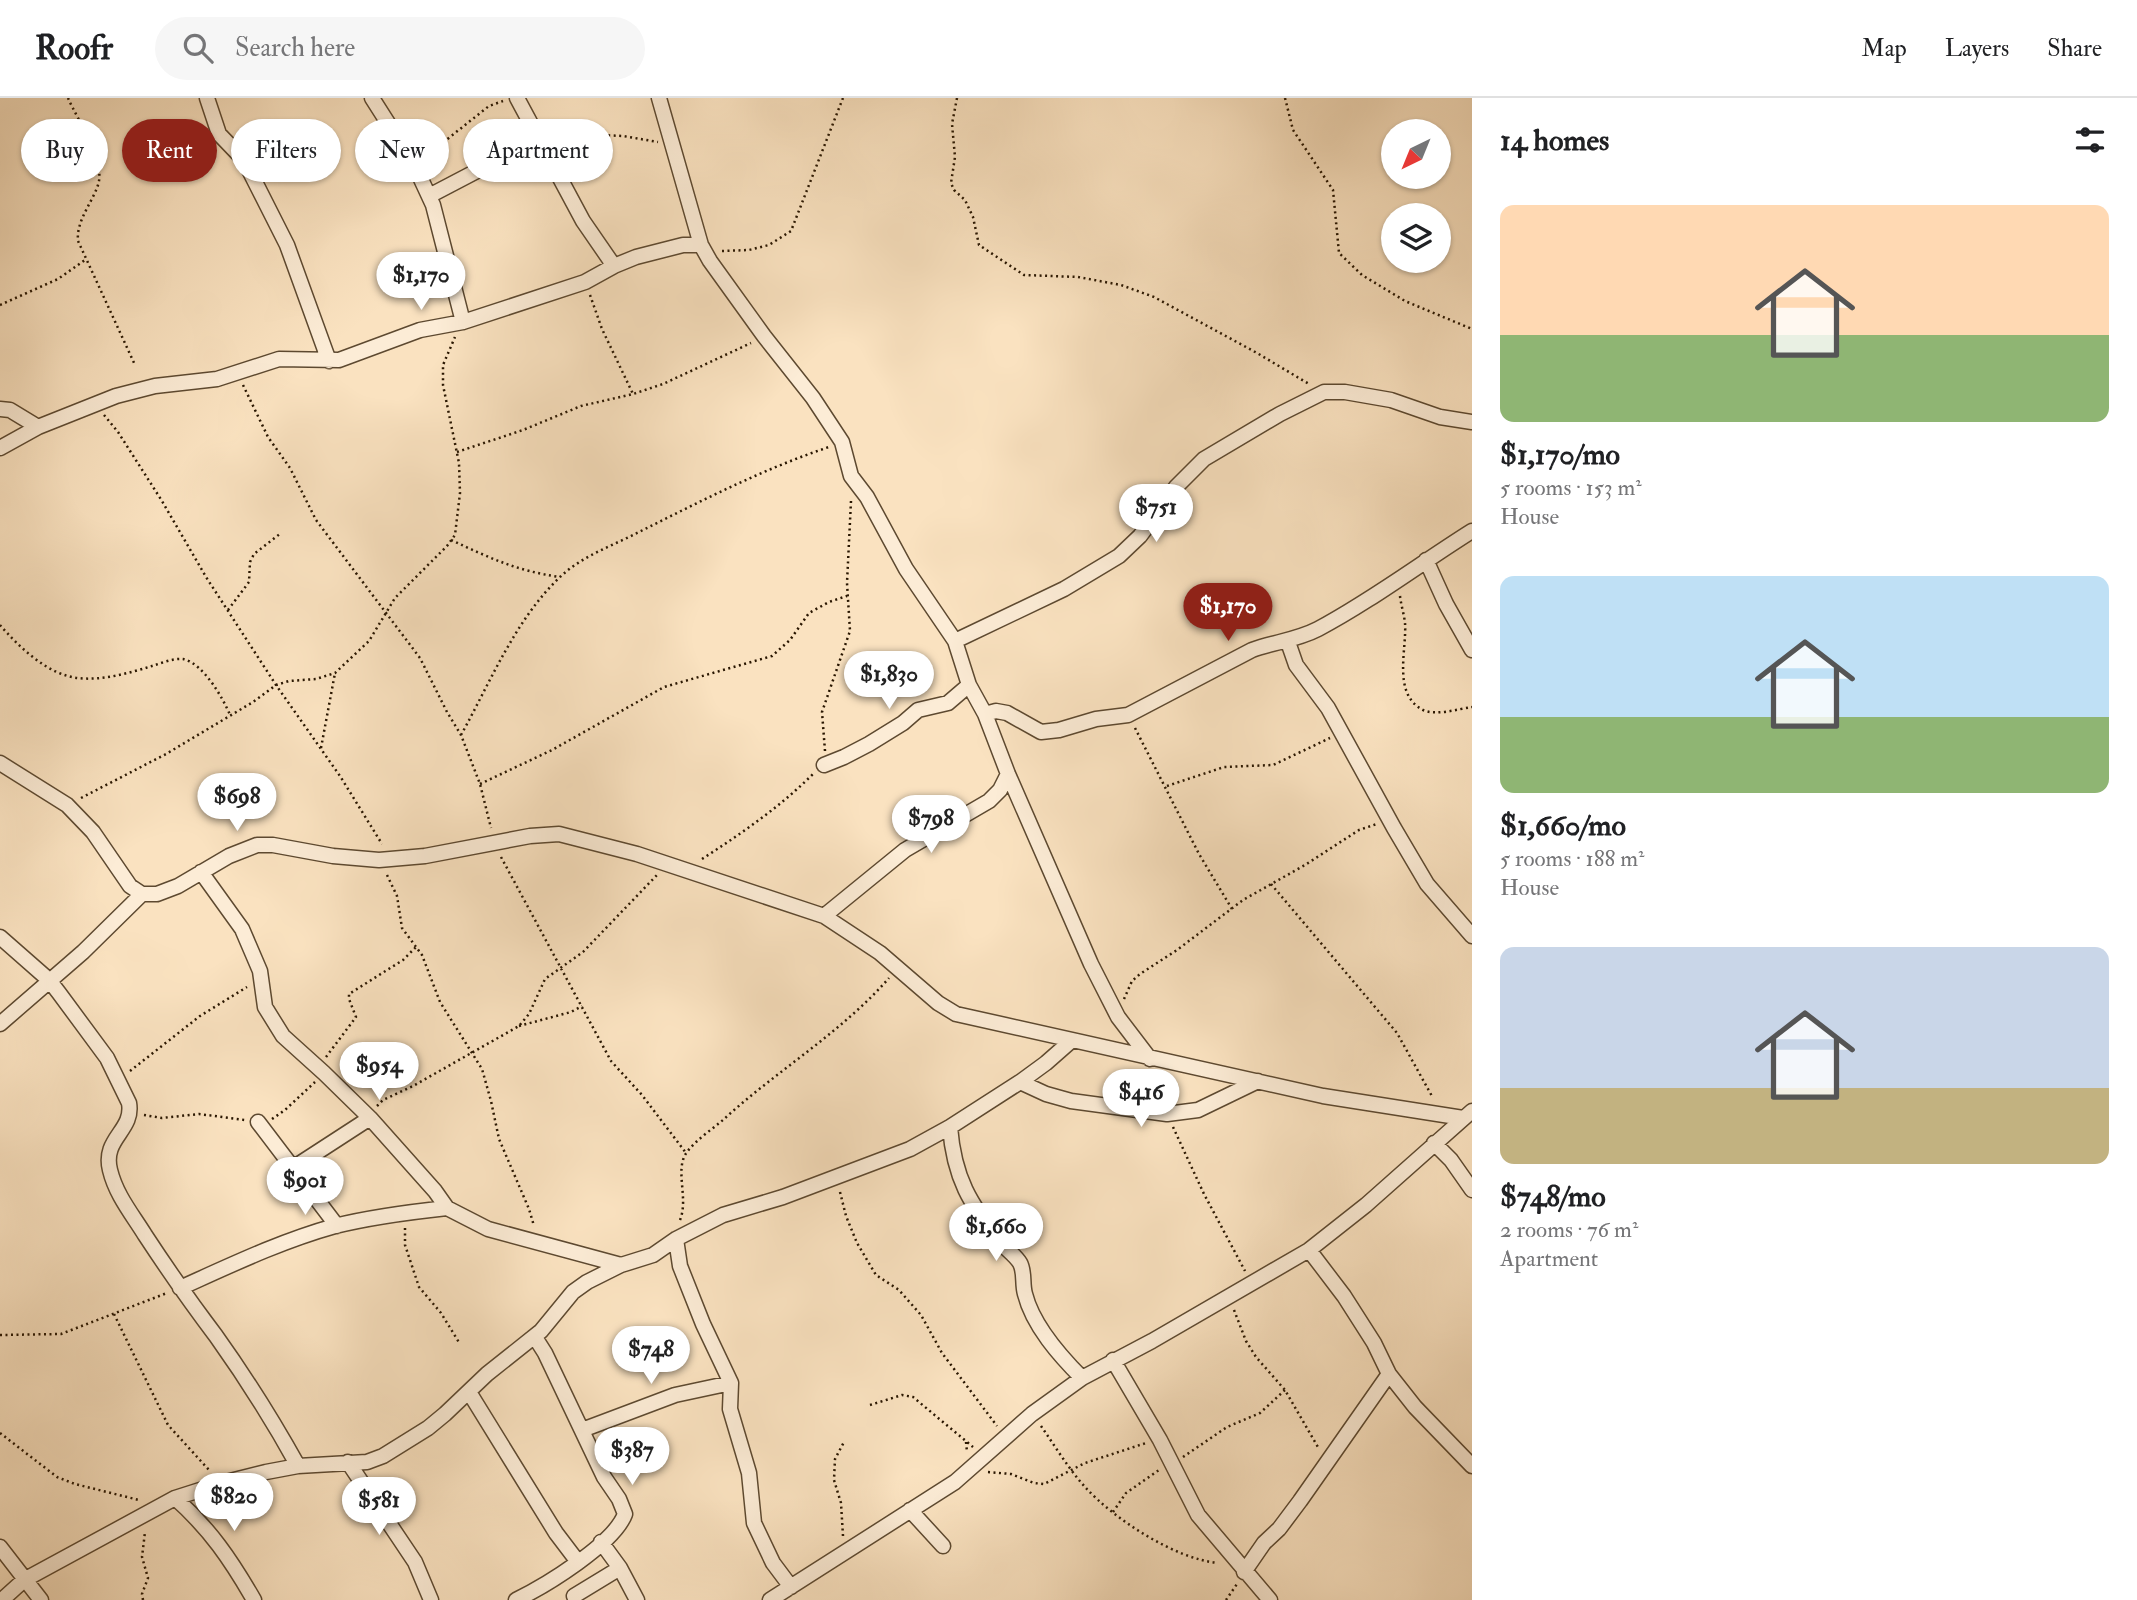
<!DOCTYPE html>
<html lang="en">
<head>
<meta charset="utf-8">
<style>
	:root { --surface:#fff; --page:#f6f6f6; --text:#202124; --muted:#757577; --line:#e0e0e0; --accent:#8f2418 }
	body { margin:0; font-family:"IM FELL Double Pica",serif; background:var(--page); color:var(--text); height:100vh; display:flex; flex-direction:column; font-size:26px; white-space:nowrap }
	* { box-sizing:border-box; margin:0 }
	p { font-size:23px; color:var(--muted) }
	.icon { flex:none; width:38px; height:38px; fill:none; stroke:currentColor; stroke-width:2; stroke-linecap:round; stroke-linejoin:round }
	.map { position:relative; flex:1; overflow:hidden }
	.details { display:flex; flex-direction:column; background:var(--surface); width:665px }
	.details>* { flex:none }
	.guide { position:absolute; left:21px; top:21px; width:665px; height:63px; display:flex; gap:14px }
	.needle { width:46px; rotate:223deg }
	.fabs { position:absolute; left:1381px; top:21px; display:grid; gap:14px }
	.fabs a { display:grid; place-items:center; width:70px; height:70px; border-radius:50%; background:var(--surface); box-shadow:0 2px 5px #0004; font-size:35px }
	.price { position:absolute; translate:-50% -60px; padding:0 16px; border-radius:24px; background:#fff; color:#222; font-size:23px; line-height:46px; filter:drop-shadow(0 2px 4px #0008) }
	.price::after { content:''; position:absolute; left:50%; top:42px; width:21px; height:16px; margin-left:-10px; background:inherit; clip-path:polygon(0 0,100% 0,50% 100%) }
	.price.current { background:var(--accent); color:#fff }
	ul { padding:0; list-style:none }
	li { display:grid; align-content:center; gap:14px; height:371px; padding:0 28px }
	li span { display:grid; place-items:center; height:217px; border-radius:14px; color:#555 }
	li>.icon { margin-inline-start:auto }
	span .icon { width:126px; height:126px; fill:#fffc; stroke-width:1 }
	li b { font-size:30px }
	h2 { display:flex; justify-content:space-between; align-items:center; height:84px; padding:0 28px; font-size:30px }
	.chip { padding:0 24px; border-radius:32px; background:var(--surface); box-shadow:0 2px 5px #0004; font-size:24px; line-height:63px }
	.chip.current { background:var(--accent); color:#fff }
	header { display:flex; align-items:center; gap:42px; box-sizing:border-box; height:98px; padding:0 35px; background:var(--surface); border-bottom:2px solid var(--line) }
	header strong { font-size:33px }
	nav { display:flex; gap:38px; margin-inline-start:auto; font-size:24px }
	.search { width:490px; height:63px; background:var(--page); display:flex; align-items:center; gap:18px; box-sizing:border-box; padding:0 24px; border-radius:38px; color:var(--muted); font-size:26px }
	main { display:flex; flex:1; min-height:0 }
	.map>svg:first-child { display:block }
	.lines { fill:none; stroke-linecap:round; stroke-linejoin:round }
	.minor-casing { stroke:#5d4930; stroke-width:17 }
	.path { stroke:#291600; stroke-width:2.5; stroke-dasharray:2 3.5; stroke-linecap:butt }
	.minor { stroke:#fcecd6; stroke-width:14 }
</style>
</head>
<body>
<header>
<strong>Roofr</strong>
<div class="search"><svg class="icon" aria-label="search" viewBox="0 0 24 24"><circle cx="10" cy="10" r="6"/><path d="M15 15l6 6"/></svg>Search here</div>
<nav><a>Map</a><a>Layers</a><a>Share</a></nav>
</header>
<main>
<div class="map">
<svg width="1472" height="1502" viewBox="0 0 1472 1502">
	<rect width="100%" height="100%" fill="#fae2c0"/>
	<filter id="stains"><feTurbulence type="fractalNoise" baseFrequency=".00286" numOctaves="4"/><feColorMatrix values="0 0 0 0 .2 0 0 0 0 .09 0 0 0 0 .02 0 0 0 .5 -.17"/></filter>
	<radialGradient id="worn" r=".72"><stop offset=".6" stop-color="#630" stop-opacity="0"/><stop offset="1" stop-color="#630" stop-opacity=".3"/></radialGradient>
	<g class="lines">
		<defs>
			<path id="minor" d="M207,0l12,36 25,26 43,85 42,116
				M372,0l42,66 19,41 30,117
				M517,0l66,123 31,45
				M659,0l42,147 9,16 54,75 49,62 29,44 9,34 16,21 39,72 49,72 14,44 16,29 23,60 83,190 27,53 32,42
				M429,98l65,-34 54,-6
				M0,311l10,1 28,17
				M0,350l38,-21 78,-31 39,-10 62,-7 62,-20 60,1 81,-30 43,-8 122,-40 29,-16 22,-9 47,-12h18
				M1426,462l20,44 26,46
				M955,543l109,-52 55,-33 21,-20 36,-49 28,-28 76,-45 44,-22h21l46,8 49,17 32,5
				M1288,544l8,23 32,43 66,120 33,56 45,52
				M985,616l11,-3 11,2 34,19 18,-2 37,-11 32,-4 124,-65c22,-8 45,-10 66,-21 53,-28 103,-66 154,-98
				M0,665l67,42 26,27 37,54 12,8h15l21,-8 51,-30 28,-11h16l60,11 46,4 46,-4 105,-20 29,-2 78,20 187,62 56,37 58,50 18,11 367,82 140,22
				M824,667l20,-8 25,-13 34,-21 15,-13 30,-7 21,-18
				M201,774l41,57 18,42 5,36 18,29 41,37 46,45 65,73 12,17 41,21 133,36
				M824,818l81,-66 84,-49 11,-11 8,-16
				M0,839l49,43 10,13 48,65 22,45c5,28 -27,35 -19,67 6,25 22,44 35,65 23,35 46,68 71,101 30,42 57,85 82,130
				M0,926l83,-72 59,-58
				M1020,984l26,12 25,7 96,13 31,-4 60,-29
				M258,1024l79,104
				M950,1029c4,51 20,77 51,116 6,7 14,12 19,20 5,9 2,21 5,31 8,32 35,62 57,84
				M1434,1045l17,17 21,30
				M293,1070l77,-50
				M676,1141l4,27 23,58 28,59 -1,26 19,64 5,50 19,40 18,24
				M1309,1152l35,46 30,47 15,31 26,33 57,59
				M180,1190c51,-23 101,-47 155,-62 36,-9 75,-14 112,-18
				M1113,1262l47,80 38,75 72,85
				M469,1294l87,141 22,29
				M582,1332l93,-35 56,-12
				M348,1364l67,100 16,38
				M175,1400c35,31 56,62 79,102
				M910,1412l33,36
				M601,1444l19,26 17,32
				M0,1449l41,53
				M1244,1474l20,-29 15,-14 21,-28 89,-127
				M574,1498l46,-28
				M2,1502l22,-20 151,-82 47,-15 44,-11 32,-6 69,-4 16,-6 45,-28 17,-14 42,-40 54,-43 32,-39 14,-10 34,-17 32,-10 23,-16 47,-24 60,-18 127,-48 40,-22 70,-45 26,-19 25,-22
				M516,1502c29,-14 98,-56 109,-86l-6,-15 -15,-22 -59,-124 -7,-11 -6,-4
				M770,1502l185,-118 77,-68 50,-36 70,-37 157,-91 57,-45 106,-94"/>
		</defs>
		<use href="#minor" class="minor-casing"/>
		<path class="path" d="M68,0c9,21 38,64 30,87 -6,18 -22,36 -20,56l57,124
			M957,0l-5,26 3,33 -4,26 3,7 11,10 8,17 6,28 45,30 54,2 43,8 33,12 103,56 52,31
			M1285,0l8,32 40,60 6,63 23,22 43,26 67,28
			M555,38l22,-7 25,6 21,1 35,6
			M426,58l63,-50 14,-5
			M722,153l27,-1 20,-5 22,-14 52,-133
			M590,197l12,34 31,65
			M0,207l58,-26 27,-19
			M243,287l25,52 22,31 26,52 104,138 27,54 14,23 19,49 11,44
			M104,317l14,17 44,69 44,76 70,108 64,91 42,68
			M457,354l66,-22 58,-24 52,-12 30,-10 88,-41
			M451,442c39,18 66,31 109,37
			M1400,498c1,9 4,18 5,27 2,27 -13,71 18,87 13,6 35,-1 49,-3
			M228,512l21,-28 1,-20 4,-8 27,-21
			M0,527c19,22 48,50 78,53 24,3 51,-5 74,-12 10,-3 21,-8 31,-7 20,4 40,39 47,56
			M1135,630l64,126 33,55
			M461,637c30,-54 54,-115 99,-158 22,-21 52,-31 79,-45 62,-31 124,-63 190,-85
			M321,650l14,-75
			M825,653l-3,-39 28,-81 -3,-48 4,-82
			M480,686l72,-34 112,-63 108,-31 18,-16 19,-27 20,-11 18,-6
			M1167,688l57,-19 49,-2 57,-27
			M81,700l85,-44 87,-52 23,-17 13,-4 27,-2 19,-6 34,-32 26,-43 52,-52 8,-11 5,-42 -1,-30 -16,-78v-20l12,-28
			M501,759l110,204 31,34 44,58
			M702,761c40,-26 78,-52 111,-85
			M387,777l10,21 5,32 20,27 18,47 42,67 9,32 8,38 30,70 5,17
			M1271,786l126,149 36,65
			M1124,901l8,-18 8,-7 37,-24 66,-50 62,-35 54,-35 18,-6
			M519,928l52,-14 11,-6
			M326,959l30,-40 -7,-18v-5l54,-34 13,-13
			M130,973l70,-55 47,-29
			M377,1008l6,-6 30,-14 106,-60 10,-12 16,-35 38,-27 74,-77
			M144,1017l18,3 37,-4 46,6
			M272,1021l13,-9 30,-28
			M1173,1029l31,67 41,77
			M840,1094l6,24 11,27 19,32 23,15 22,25 21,38 55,73
			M680,1122c9,-22 -6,-51 7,-68 9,-12 24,-22 36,-32 53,-49 118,-87 166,-142
			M405,1130v17l14,42 22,26 19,31
			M1234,1212l12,31 10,16 29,33 34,59
			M114,1216l54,111 41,45
			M0,1237l61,-1 106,-41
			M870,1307l32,-10 11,2 60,50
			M1041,1328c14,20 27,42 44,61 29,32 90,72 133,76
			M0,1335l57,44 18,7 64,16
			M966,1344l1,10
			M1183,1359l44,-30 33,-14 25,-23
			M988,1374l23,2 23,9 10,1 41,-21 61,-20
			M1113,1414l13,-19 33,-23
			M843,1438l-2,-33 -7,-23 1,-21 9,-17
			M143,1502l-1,-6 6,-16 -6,-21 3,-25
			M1226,1502l11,-16"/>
		<use href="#minor" class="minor"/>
	</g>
	<rect width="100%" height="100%" filter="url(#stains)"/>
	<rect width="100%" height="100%" fill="url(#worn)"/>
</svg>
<div class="fabs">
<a><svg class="needle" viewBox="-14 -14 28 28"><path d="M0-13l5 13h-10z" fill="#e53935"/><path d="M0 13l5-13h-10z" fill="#757577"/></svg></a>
<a><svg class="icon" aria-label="layers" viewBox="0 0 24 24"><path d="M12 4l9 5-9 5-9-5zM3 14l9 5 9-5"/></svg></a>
</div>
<b class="price" style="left:421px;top:214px">$1,170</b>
<b class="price" style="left:1156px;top:446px">$751</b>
<b class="price current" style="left:1228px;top:545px">$1,170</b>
<b class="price" style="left:889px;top:613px">$1,830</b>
<b class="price" style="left:237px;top:735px">$698</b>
<b class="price" style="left:931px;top:757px">$798</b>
<b class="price" style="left:379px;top:1004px">$954</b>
<b class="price" style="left:1141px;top:1031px">$416</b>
<b class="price" style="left:305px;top:1119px">$901</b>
<b class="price" style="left:996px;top:1165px">$1,660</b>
<b class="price" style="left:651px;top:1288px">$748</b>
<b class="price" style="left:632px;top:1389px">$387</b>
<b class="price" style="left:234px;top:1435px">$820</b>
<b class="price" style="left:379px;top:1439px">$581</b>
<div class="guide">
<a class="chip">Buy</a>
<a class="chip current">Rent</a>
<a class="chip">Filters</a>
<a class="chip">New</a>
<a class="chip">Apartment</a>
</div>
</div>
<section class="details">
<h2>14 homes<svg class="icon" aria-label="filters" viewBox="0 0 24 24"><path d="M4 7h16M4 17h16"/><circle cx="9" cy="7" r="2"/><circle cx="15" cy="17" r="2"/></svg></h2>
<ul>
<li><span style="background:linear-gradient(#ffd9b3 60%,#8fb573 0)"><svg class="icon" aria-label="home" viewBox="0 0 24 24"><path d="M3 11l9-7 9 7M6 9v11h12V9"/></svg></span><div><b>$1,170/mo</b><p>5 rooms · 153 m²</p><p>House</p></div></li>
<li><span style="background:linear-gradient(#bfe0f5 65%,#8fb573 0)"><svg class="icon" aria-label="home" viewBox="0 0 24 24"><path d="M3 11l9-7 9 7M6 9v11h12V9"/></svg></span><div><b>$1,660/mo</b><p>5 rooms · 188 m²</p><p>House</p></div></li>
<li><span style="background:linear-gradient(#c9d6e8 65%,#c2b280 0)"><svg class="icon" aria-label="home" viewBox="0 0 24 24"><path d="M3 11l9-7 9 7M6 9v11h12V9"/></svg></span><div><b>$748/mo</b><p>2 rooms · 76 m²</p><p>Apartment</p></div></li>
</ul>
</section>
</main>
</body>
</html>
